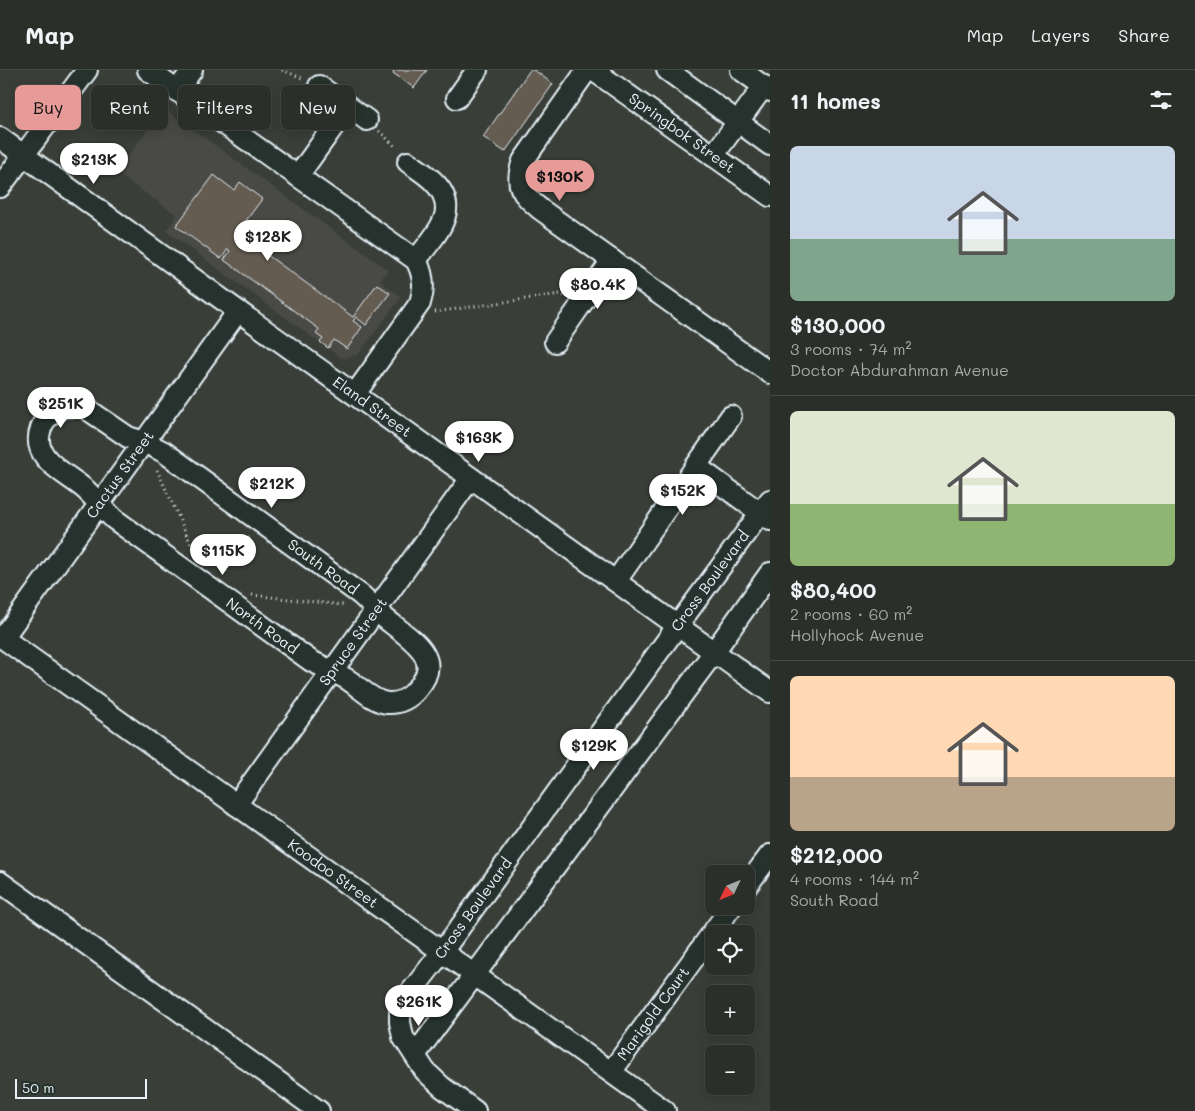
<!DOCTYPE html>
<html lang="en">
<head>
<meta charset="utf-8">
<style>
	:root { --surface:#2b2f2a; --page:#373b36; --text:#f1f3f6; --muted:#a6a9a8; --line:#474a47; --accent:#e69b98 }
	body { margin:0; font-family:Mali,sans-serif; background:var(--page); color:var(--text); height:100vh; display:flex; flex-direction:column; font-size:19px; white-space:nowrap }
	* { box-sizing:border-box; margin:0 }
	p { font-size:16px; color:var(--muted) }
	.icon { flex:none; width:28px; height:28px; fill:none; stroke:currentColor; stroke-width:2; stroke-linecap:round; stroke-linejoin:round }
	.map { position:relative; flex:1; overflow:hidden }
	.details { display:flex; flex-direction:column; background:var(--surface); width:425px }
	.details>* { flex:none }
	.top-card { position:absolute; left:15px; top:15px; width:475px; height:45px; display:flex; gap:10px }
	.needle { width:32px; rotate:227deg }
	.controls { position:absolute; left:705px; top:795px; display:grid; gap:10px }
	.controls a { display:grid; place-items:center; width:50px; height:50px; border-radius:8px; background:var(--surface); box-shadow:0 2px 12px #0003,0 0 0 1px var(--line); font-size:25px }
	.scale { position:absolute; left:15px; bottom:12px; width:132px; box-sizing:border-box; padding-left:5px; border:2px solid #e8f1f8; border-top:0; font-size:14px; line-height:18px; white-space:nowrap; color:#e8f1f8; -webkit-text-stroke:4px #26332d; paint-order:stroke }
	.price { position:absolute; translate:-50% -42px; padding:0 11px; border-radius:18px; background:#fff; color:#222; font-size:16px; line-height:32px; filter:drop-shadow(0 1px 2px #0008) }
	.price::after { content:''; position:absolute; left:50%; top:30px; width:15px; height:11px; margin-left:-8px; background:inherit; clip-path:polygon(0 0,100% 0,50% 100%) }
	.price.on { background:var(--accent); color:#111 }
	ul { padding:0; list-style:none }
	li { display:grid; align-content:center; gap:10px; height:265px; padding:0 20px }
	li+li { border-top:1px solid var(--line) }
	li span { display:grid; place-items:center; height:155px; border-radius:8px; color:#555 }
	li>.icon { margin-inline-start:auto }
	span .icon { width:90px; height:90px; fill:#fffc; stroke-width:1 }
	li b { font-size:21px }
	h2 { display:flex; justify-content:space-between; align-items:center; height:60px; padding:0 20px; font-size:21px }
	.tag { padding:0 18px; border-radius:8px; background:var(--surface); box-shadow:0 2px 12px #0003,0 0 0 1px var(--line); font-size:18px; line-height:45px }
	.tag.on { background:var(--accent); color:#111 }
	header { display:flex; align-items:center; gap:30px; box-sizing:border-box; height:70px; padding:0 25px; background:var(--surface); border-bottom:1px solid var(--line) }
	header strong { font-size:24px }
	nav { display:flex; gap:28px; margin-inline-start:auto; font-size:18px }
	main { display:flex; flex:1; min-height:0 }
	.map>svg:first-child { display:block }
	.built { fill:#494a44 }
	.building { fill:#655b51; stroke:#e8f1f8 }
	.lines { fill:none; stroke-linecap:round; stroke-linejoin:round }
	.minor-casing { stroke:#e8f1f8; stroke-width:24 }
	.path { stroke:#e8f1f8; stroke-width:3; stroke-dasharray:1 4; stroke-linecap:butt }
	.minor { stroke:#26332d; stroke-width:20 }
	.labels { text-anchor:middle; stroke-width:4; stroke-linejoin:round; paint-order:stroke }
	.street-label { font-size:15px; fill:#e8f1f8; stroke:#26332d }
</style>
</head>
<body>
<header>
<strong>Map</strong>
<nav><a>Map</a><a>Layers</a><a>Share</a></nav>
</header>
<main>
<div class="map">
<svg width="770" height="1041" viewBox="0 0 770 1041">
	<rect width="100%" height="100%" fill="#393f38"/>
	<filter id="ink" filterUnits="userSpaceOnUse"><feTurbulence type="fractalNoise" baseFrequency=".02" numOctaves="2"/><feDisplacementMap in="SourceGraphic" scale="10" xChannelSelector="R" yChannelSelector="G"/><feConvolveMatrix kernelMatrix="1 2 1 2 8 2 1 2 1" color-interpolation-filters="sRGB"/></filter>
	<g filter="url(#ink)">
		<path class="built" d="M163,38l225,162 -8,11 21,16 -43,58 -17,3 -175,-127 11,-16 -61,-42z"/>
		<path class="building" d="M394,0h33l-13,18 -21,-15z
			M530,0h4l19,14 -48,68 -22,-15z
			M214,105l20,15 6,-8 22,17 -28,38 4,3 3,-4 112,81 24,-33 13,9 -24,32 -10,-8 -3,4 9,6 -15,22 -13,-9 -6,8 -8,-6 3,-3 -7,-5 3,-5 -95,-69 6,-9 -2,-2 -7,10 -45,-33z"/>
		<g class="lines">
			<defs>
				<g id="minor">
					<path d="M148,0l268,190c8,15 9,28 4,43l-65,91"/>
					<path d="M587,0l-64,91c-9,25 -2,32 17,48l230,164"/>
					<path id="s1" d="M593,0l177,126"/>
					<path d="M667,0l103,75"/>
					<path d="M741,0l29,21"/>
					<path d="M319,16l48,34"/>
					<path d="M177,21l15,-21"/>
					<path d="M457,28l20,-28"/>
					<path id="s2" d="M0,68l238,173 532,381"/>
					<path d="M713,86l51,-70"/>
					<path d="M408,92c8,6 18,12 25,19 30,29 2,54 -17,79"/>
					<path d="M298,106l50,-70"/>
					<path d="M0,117l87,-117"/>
					<path d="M555,272l57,-82"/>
					<path d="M66,336l18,1 44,30 16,5 20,10 197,143c10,9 19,20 30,28 22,18 53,36 26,66 -7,9 -18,15 -30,14 -16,-2 -29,-18 -42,-25 -11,-6 -23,-12 -34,-17l-197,-142c-9,-9 -18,-19 -27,-28 -18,-17 -58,-31 -46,-63 4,-11 14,-18 25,-22z"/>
					<path d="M696,396l35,-50"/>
					<path d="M616,511l80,-115 74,54"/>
					<path id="s3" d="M0,566l665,475"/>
					<path id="s4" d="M3,568l235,-327"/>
					<path id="s5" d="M236,735l235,-327"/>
					<path d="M0,812l319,229"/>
					<path d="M746,817l24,-32"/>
					<path d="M415,985l299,-403 56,-79"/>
					<path id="s6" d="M611,1002l121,-166"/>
					<path id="s7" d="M475,1041l-33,-24 -17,-16 -22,-34 -3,-15v-16l42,-54 236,-327 92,-125"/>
				</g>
			</defs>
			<use href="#minor" class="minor-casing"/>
			<path class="path" d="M282,0l20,8
				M379,61l18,17
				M435,242l125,-18 4,2
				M157,400l39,85
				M223,505l28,-40
				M252,525l91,10"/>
			<use href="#minor" class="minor"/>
		</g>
	</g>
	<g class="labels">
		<g class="street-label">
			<text dy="5" stroke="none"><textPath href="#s1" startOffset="109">Springbok Street</textPath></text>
			<text dy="5" stroke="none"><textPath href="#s2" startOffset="459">Eland Street</textPath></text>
			<text dy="5" stroke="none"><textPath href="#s4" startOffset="201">Cactus Street</textPath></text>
			<text transform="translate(323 497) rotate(36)" y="5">South Road</text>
			<text dy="5" stroke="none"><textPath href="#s7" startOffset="662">Cross Boulevard</textPath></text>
			<text transform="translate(262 556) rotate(36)" y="5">North Road</text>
			<text dy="5" stroke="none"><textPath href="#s5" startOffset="201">Spruce Street</textPath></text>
			<text dy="5" stroke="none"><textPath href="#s3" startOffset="409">Koodoo Street</textPath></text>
			<text dy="5" stroke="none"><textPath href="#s7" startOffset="258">Cross Boulevard</textPath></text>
			<text dy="5" stroke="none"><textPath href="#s6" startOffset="72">Marigold Court</textPath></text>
		</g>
	</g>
</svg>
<div class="controls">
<a><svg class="needle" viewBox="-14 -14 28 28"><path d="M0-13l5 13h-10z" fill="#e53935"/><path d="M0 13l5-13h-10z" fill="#a6a9a8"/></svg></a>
<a><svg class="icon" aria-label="locate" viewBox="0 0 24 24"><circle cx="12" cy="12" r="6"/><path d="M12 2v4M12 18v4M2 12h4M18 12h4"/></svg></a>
<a>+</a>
<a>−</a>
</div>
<div class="scale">50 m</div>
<b class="price" style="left:94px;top:115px">$213K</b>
<b class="price on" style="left:560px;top:132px">$130K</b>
<b class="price" style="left:268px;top:192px">$128K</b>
<b class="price" style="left:598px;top:240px">$80.4K</b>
<b class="price" style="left:61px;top:359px">$251K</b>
<b class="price" style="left:479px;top:393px">$163K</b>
<b class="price" style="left:272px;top:439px">$212K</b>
<b class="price" style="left:683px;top:446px">$152K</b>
<b class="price" style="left:223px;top:506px">$115K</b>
<b class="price" style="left:594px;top:701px">$129K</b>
<b class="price" style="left:419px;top:957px">$261K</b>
<div class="top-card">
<a class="tag on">Buy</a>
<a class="tag">Rent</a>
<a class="tag">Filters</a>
<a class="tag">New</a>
</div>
</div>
<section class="details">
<h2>11 homes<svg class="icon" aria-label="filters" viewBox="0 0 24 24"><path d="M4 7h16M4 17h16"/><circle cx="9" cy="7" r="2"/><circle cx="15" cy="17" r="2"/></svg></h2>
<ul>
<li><span style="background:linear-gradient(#c9d6e8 60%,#7fa58c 0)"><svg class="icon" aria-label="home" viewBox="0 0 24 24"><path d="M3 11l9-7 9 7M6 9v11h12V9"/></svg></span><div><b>$130,000</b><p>3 rooms · 74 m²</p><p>Doctor Abdurahman Avenue</p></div></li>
<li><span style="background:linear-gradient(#dfe7d0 60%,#8fb573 0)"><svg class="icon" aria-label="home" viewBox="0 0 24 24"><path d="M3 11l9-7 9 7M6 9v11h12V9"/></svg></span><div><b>$80,400</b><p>2 rooms · 60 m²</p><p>Hollyhock Avenue</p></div></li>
<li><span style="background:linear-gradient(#ffd9b3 65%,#b9a48a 0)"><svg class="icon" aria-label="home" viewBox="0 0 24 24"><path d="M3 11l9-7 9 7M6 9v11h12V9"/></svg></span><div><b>$212,000</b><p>4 rooms · 144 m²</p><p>South Road</p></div></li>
</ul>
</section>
</main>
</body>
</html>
